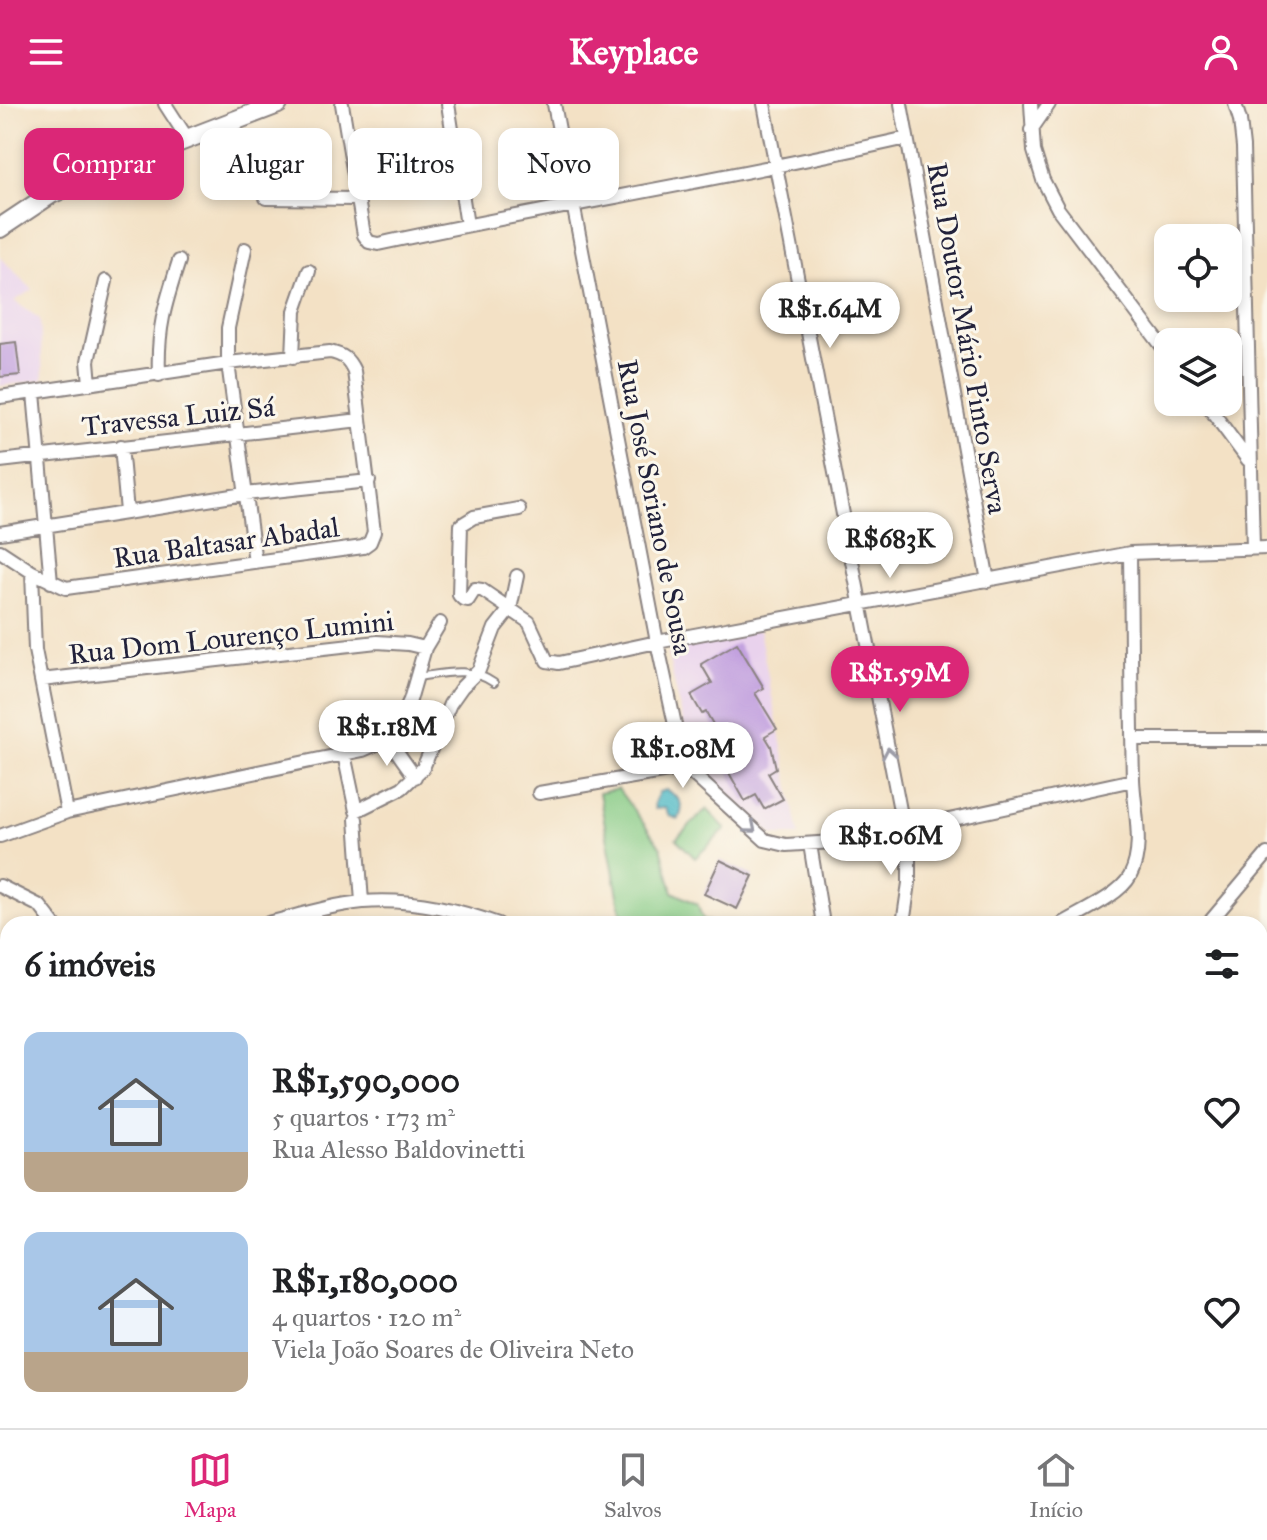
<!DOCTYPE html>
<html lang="pt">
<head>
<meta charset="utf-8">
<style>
	:root { --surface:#fff; --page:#f6f6f6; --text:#202124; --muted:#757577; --line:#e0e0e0; --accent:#db2777 }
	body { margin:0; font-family:"IM FELL Great Primer",serif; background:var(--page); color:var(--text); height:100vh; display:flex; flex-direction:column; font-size:30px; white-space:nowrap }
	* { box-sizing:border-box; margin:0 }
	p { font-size:26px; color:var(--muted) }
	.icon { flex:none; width:44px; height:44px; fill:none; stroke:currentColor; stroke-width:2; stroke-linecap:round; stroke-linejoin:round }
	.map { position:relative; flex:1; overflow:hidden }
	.details { position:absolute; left:0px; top:812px; width:1268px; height:512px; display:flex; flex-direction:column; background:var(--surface); border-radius:24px 24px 0 0; box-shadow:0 4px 12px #0003 }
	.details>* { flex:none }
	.guide { position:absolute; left:24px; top:24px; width:800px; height:72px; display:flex; gap:16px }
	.buttons { position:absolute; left:1154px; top:120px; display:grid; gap:16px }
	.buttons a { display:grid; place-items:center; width:88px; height:88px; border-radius:16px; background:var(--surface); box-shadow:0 4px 12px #0003; font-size:40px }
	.price { position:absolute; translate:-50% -68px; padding:0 18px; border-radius:28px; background:#fff; color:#222; font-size:26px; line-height:52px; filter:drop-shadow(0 2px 4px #0008) }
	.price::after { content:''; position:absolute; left:50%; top:48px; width:24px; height:18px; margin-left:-12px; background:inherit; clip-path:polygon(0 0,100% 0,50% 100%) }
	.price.active { background:var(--accent); color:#fff }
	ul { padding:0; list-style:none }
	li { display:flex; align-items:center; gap:24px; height:200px; padding:0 24px }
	li span { display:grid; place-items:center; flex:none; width:224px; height:160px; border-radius:16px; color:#555 }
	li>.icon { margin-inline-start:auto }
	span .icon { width:96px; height:96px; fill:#fffc; stroke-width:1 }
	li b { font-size:34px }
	h2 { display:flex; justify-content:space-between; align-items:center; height:96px; padding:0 24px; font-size:34px }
	.pill { padding:0 28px; border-radius:16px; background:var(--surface); box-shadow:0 4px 12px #0003; font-size:28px; line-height:72px }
	.pill.active { background:var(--accent); color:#fff }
	header { display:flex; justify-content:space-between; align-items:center; height:104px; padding:0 24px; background:var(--accent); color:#fff; font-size:36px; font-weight:800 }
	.dock { display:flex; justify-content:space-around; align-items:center; height:112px; border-top:2px solid var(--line); background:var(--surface); font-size:22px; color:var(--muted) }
	.dock a { display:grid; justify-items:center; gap:4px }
	.dock .active { color:var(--accent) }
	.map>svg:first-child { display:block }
	.built { fill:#e9d2ed }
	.green { fill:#85ca84; stroke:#547660; stroke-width:2 }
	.water { fill:#4ab7c5; stroke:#366c80; stroke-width:2 }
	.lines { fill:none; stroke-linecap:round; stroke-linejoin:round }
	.stream { stroke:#4ab7c5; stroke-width:4 }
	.building { fill:#c2a1df }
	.lane-casing { stroke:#8a8280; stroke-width:10 }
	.street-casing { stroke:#8a8280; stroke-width:16 }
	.secondary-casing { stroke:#8a8280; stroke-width:22 }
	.lane { stroke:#fff; stroke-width:6 }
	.street { stroke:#fff; stroke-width:12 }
	.secondary { stroke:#fff; stroke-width:18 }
	.oneway { stroke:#9c9ca7 }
	.labels { text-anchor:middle; stroke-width:6; stroke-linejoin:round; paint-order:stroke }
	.street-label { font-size:28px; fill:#22223b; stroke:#fbf7ec }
</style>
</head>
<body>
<header><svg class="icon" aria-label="menu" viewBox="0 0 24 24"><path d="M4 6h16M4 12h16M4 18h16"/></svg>Keyplace<svg class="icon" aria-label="person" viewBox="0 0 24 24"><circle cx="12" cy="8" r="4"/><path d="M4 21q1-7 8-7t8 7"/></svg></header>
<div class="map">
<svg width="1267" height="1324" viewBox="0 0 1267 1324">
	<rect width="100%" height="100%" fill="#fbf7ec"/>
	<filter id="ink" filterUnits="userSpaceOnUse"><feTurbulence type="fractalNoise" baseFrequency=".0125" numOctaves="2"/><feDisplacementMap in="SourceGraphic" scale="16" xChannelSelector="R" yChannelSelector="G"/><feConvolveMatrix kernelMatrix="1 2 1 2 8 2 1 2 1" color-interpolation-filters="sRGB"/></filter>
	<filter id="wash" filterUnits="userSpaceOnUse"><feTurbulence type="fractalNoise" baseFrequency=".006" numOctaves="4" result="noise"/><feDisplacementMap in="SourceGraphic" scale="32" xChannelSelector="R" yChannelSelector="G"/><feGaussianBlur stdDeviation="1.8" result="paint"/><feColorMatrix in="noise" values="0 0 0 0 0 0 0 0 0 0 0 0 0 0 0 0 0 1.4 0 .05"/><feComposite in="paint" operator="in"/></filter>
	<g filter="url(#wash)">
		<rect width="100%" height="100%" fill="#f3e1c5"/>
		<path class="built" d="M0,153l33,33 -19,11 26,18 3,61 -43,6z
			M759,526l40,205h-26l-81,-75 -24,-105 5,-6z"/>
		<path class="green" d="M618,685l43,58 12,45 24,12 6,15 11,5h-75l-18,-12 -22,-119z
			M707,705l19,20 -31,29 -19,-19z"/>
		<path class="water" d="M666,686c12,6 21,16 12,29l-9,-3 -4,-8 -10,1 -1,-6 5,-11z"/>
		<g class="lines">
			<path class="stream" d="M0,987l8,16
				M49,1324l2,-8"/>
		</g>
		<g id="blocks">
			<path class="building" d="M16,238l4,33 -20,2v-33z
				M737,539l27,45 -9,5 22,36 -12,7 6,10 5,22 -8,5 15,26 -19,10 -8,-14 -11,6 -33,-58 9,-5 -15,-26 -4,2 -11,-19 21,-12 -11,-19z
				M720,756l33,16 -16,33 -33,-15z"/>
		</g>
	</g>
	<g filter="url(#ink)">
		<use href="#blocks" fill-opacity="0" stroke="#8a8280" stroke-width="2"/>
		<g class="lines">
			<defs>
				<path id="lane" d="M418,573c28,-4 52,-11 76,6
					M1261,848l6,3"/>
				<path id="street" d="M165,0l22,34
					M342,0l22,131 5,7 9,2c176,-38 354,-66 529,-106
					M448,0l19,121
					M554,0l103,538 27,124 81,74 21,5 48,-3 69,-12 230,-50
					M764,0l145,753v26l-6,41
					M901,0l87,477
					M1031,0l3,47 9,29 15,29 110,145
					M1235,0l5,16 3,27 10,401
					M1031,26l18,-26
					M266,94l91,1
					M245,145l-17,79v35l27,199
					M293,253l2,-46 14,-40
					M159,271c-2,-46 6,-71 20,-114
					M90,280l-2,-23 18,-80
					M34,289l17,189
					M0,293l228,-34 102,-11c13,3 18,6 24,19l20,161 -4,10 -7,5 -297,41 -34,-16 -32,-21
					M1205,298l43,58
					M121,342l6,66
					M0,357l360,-41
					M519,405l-45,8 -13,8 -2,70 4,4 5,1 7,-11 7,1 47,32 18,39 12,2 98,-21 473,-89 137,-5
					M0,429l245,-39 124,-13
					M32,468l3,78 32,162
					M41,576l336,-38 31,2 17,4
					M388,635l27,38
					M1133,635h134
					M344,650l12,57 46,-23 21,-20 27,-64 12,-17 17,-17 16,-42 15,-19 7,-33
					M539,689l129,-22 16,-5
					M356,715l6,83
					M0,732l67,-24 296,-62 25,-11 6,-5 16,-34 15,-52 15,-25
					M810,740l13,80
					M0,782l40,20 14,18
					M265,820c32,-8 65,-19 98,-22 47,-4 91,6 135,22
					M1061,820c20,-12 59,-29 69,-48 15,-28 4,-67 3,-97 -2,-75 -2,-150 -3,-226
					M1208,820l59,-70
					M1260,876l7,-11
					M0,1054l8,-1
					M1260,1070l7,-13
					M0,1153l8,-1
					M1260,1156l7,6
					M0,1252l8,1
					M0,1312l5,2 5,10
					M422,1316l1,8
					M83,1324l4,-8
					M280,1324l1,-8
					M489,1324l11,-8
					M736,1324l9,-6
					M768,1324l1,-8
					M937,1324l4,-8
					M1050,1324l3,-8
					M1163,1324l3,-8"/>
				<path id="secondary" d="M0,124l51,-34 45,-20 182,-70"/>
			</defs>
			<use href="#lane" class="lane-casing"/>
			<use href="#street" class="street-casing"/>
			<use href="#secondary" class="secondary-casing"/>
			<use href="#lane" class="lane"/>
			<use href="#street" class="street"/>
			<use href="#secondary" class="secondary"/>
		</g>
		<defs><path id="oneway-chevron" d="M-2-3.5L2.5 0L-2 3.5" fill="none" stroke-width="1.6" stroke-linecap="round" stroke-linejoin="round" transform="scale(2)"/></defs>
		<g class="oneway">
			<use href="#oneway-chevron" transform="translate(889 649) rotate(-100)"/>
			<use href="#oneway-chevron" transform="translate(751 724) rotate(40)"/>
		</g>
	</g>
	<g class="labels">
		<g class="street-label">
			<text transform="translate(968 234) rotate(80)" y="10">Rua Doutor Mário Pinto Serva</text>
			<text transform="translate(178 312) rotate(-6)" y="10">Travessa Luiz Sá</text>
			<text transform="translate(656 403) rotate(79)" y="10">Rua José Soriano de Sousa</text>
			<text transform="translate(226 438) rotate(-8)" y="10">Rua Baltasar Abadal</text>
			<text transform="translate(231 533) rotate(-6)" y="10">Rua Dom Lourenço Lumini</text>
		</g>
	</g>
</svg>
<div class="buttons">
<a><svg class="icon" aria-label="locate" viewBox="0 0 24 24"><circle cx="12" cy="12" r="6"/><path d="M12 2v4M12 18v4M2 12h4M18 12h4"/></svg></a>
<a><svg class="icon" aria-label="layers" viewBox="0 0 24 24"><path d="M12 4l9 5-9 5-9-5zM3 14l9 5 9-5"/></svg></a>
</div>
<b class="price" style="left:830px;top:246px">R$1.64M</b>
<b class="price" style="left:890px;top:476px">R$683K</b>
<b class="price active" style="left:900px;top:610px">R$1.59M</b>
<b class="price" style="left:387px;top:664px">R$1.18M</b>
<b class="price" style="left:683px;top:686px">R$1.08M</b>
<b class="price" style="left:891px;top:773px">R$1.06M</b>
<div class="guide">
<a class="pill active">Comprar</a>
<a class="pill">Alugar</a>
<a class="pill">Filtros</a>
<a class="pill">Novo</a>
</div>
<section class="details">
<h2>6 imóveis<svg class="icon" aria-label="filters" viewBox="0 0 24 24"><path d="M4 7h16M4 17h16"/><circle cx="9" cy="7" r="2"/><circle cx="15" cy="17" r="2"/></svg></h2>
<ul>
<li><span style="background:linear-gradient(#a9c7e8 75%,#b9a48a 0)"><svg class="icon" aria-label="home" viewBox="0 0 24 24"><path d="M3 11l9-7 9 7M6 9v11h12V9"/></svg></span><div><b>R$1,590,000</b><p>5 quartos · 173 m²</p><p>Rua Alesso Baldovinetti</p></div><svg class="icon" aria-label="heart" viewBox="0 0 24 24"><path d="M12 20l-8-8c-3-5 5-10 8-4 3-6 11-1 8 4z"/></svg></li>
<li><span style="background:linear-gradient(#a9c7e8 75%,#b9a48a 0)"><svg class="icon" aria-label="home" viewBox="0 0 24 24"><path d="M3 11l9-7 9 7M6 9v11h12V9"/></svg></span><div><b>R$1,180,000</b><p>4 quartos · 120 m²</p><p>Viela João Soares de Oliveira Neto</p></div><svg class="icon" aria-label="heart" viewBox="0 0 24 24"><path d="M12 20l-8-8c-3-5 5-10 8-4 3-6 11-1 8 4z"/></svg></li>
</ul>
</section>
</div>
<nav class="dock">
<a class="active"><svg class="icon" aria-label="map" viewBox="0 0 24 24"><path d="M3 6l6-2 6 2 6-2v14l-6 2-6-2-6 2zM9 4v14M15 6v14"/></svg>Mapa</a>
<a><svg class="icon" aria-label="saved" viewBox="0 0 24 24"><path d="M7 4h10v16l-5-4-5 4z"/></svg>Salvos</a>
<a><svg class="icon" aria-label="home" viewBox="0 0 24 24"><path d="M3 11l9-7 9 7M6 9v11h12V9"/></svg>Início</a>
</nav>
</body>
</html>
